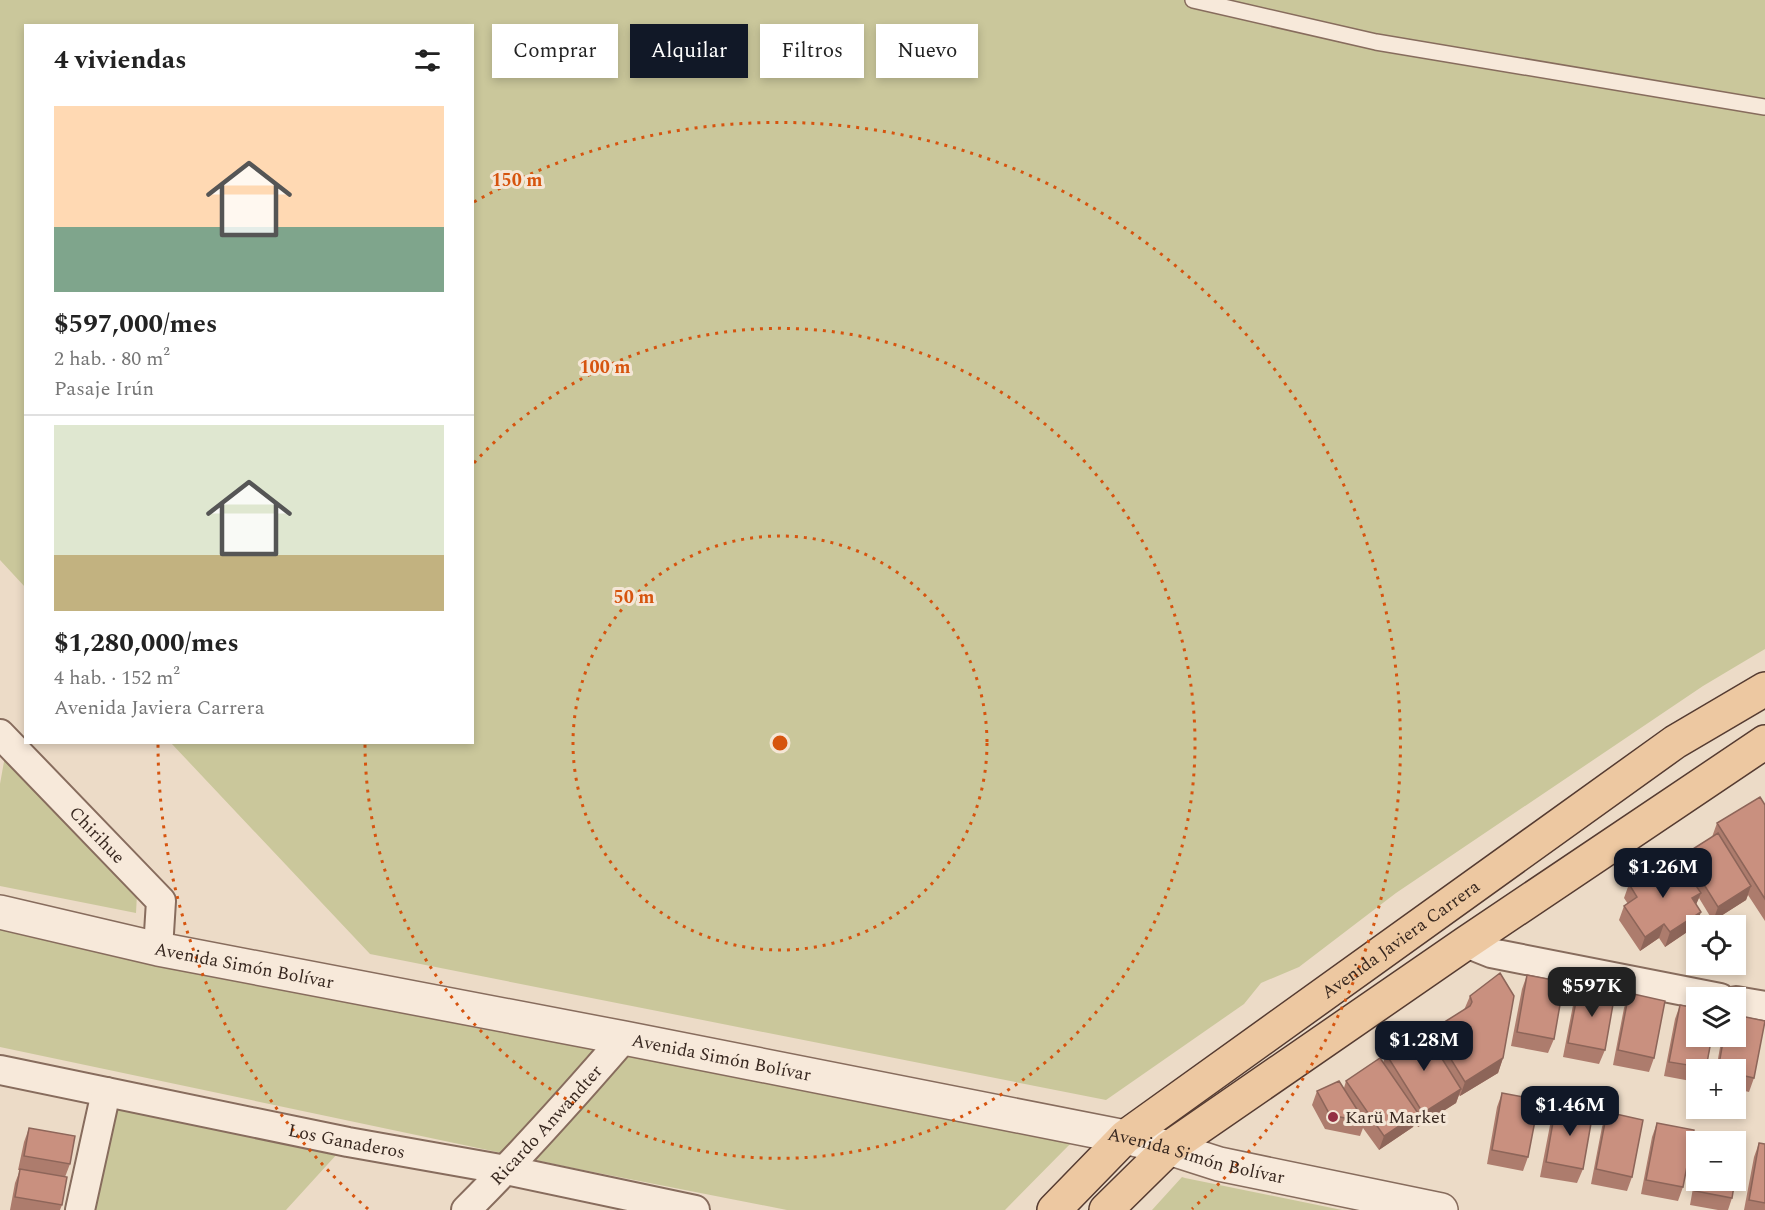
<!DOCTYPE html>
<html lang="es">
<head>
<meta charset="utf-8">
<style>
	:root { --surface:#fff; --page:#f6f6f6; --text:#222; --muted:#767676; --line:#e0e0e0; --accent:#111827 }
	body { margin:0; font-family:Spectral,serif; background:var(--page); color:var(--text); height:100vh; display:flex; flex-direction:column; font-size:22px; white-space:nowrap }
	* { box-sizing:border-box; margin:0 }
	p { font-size:20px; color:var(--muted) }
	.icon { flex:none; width:33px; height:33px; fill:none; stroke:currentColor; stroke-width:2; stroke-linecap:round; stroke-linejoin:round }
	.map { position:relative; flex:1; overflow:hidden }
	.details { position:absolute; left:24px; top:24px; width:450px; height:720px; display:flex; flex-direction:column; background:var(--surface); border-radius:0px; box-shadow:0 3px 9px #0003 }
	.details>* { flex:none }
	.top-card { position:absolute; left:492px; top:24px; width:570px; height:54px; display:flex; gap:12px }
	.fabs { position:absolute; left:1686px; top:915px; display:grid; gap:12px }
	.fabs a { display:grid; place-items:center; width:60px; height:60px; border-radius:0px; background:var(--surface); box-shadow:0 3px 9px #0003; font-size:30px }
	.price { position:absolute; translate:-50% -51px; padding:0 14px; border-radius:12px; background:var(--accent); color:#fff; font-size:20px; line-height:39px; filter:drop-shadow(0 2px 3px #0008) }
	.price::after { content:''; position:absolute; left:50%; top:36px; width:18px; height:14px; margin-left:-9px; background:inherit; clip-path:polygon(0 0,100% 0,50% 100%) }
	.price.on { background:#222; color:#fff }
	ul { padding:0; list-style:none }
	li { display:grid; align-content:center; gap:12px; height:318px; padding:0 30px }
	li+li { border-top:2px solid var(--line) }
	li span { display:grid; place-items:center; height:186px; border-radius:0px; color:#555 }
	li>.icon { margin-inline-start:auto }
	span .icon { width:108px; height:108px; fill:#fffc; stroke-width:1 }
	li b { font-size:26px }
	h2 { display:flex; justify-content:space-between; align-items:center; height:72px; padding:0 30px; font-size:26px }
	.pill { padding:0 21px; border-radius:0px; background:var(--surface); box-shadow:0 3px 9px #0003; font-size:21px; line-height:54px }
	.pill.on { background:var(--accent); color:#fff }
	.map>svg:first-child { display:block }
	.green { fill:#cac79b }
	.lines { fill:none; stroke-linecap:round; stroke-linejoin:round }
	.service-casing { stroke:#876c5d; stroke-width:18 }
	.minor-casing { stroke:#876c5d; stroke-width:32 }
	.tertiary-casing { stroke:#876c5d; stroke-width:36 }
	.primary-casing { stroke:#553b31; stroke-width:36 }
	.service { stroke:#f7e9da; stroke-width:15 }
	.minor { stroke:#f7e9da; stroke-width:28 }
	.tertiary { stroke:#f7e9da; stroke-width:33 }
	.primary { stroke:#edc8a1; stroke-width:33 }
	.wall { fill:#ad7c6d }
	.shaded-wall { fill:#8d6559 }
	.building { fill:#c9907f; stroke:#8d6559; stroke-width:1.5 }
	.ring { fill:none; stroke:#d6540e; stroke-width:3; stroke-dasharray:3 6 }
	.poi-dot { fill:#933043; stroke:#f4e6d6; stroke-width:2 }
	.labels { text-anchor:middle; stroke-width:6; stroke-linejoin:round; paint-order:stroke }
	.street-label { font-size:18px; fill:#382820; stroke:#f4e6d6 }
	.poi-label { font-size:18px; fill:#382820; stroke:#f4e6d6; text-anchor:start }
	.centre { fill:#d6540e; stroke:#f4e6d6; stroke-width:3 }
	.ring-label { font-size:18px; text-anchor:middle; font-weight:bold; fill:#d6540e; stroke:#f4e6d6; stroke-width:6; stroke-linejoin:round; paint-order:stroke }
</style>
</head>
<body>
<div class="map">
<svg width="1765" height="1210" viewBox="0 0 1765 1210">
	<rect width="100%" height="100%" fill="#ecdbc7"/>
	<path class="green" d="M0,0h1765v649l-62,37 -307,207 -97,74 -38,16 -17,21 -138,96 -736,-146 -199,-211 301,-1v-716h-446l-1,561 -25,-27z
		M5,756l132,138 -1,19 -136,-27v-102z
		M0,927l1074,213 -69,70h-218l-214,-42 -573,-121z
		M106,1092l242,50 -62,68h-206z
		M1182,1177l3,1 157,32h-190z"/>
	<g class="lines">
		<defs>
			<path id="service" d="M1193,0l183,42 389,65"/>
			<g id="minor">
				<path id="s1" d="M0,734l161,167 -3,48"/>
				<path d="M1466,943l25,10 229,45"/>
				<path d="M1736,1001l29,5"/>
				<path id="s2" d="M0,1070l348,72 158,28 189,40"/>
				<path d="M80,1210l26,-118"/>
				<path id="s3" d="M466,1210c55,-55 107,-113 158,-172"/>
			</g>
			<g id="tertiary">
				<path id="s4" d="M0,912l158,37 466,89 501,99 44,11 50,16 222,46"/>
			</g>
			<g id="primary">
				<path id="s5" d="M1054,1210l71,-73 550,-395 90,-53"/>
				<path d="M1106,1210l63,-62 297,-205 299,-201"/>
			</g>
		</defs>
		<use href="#service" class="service-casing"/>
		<use href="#minor" class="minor-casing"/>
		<use href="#tertiary" class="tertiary-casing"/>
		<use href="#primary" class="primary-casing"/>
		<use href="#service" class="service"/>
		<use href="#minor" class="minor"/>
		<use href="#tertiary" class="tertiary"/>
		<use href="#primary" class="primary"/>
	</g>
	<path class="wall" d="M1765,805v116l-17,-26 -2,5 -33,21 -14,-23 -3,6v22l-31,21 -6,-9 -19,13 -21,-31 5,-14 4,-2 -4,-6 5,-14 50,-9 3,-2 -3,-5 6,-14 27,-17 5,-14z
		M1527,975l27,64 -6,14 -37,-7 11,-57z
		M1579,986l26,64 -6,14 -36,-7 11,-57z
		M1629,993l25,65 -5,14 -36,-7 11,-57z
		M1470,996l33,62 -5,15 -38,23 -1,-1 -3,8 -38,24 -3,-5 -2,5 -34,23 -16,-22 -3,8 -35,-7 -13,-24 5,-14 27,-3 2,-7 37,-18 3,-9 50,-5v-3l-3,-5 5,-15 26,-16z
		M1680,1005l32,31 -6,34h-10v12l-32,-6 11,-57z
		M1722,1036h14l18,42 -5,14 -13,-3v-19h-20z
		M1502,1093l26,64 -5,14 -36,-7 10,-57z
		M1556,1105l27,64 -6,14 -37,-6 11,-57z
		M1607,1112l25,65 -5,14 -36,-7 11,-57z
		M1657,1123l26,64 -5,14 -37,-7 11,-57z
		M29,1128l41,36 -5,13 -3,28 -2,5h-50l5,-27 5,-13h-2l6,-28z
		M1759,1143l6,1v66h-21l10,-53z
		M1696,1171v9h39l-3,18 -4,12h-10l-28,-5z"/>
	<path class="shaded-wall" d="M1751,886l-5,14 -33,21 5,-14z
		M1701,893l-6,14 -3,-9z
		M1701,912l-5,14 -31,21 5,-15z
		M1664,924l-5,14 -19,13 5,-14z
		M1503,1058l-5,15 -38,23 5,-14z
		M1461,1089l-5,14 -38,24 5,-14z
		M1418,1113l-5,14 -34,23 5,-14z"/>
	<path class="building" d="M1760,797l5,8v94l-48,-76z
		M1718,833l33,53 -33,21 -33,-53z
		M1668,858l11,17 7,-4 15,22 -9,5 9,14 -31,20 -6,-8 -19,13 -21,-31 13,-9 -8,-13z
		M1500,973l14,23 -11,62 -38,24 -26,-42 5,-4 -6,-10 32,-20 2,-4 -2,-6z
		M1527,975l37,7 -10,57 -37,-7z
		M1579,986l36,7 -10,57 -37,-7z
		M1629,993l36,8 -11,57 -36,-8z
		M1680,1005l16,3v28h16l-6,32 -37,-6z
		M1736,1015l29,6 -11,57 -18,-4v-4h-18l6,-34h12z
		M1424,1030l37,59 -38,24 -37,-59z
		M1380,1058l38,55 -34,23 -38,-55z
		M1339,1081l26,41 -35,-7 -13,-24z
		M1502,1093l37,7 -11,57 -36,-7z
		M1556,1105l37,7 -10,57 -37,-7z
		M1607,1112l36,8 -11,57 -36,-8z
		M1657,1123l37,7 -11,57 -37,-7z
		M29,1128l46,8 -5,28 -46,-8z
		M1706,1133l37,8 -7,39v-38h-31z
		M1759,1143l6,1v59l-16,-3z
		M20,1169l47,8 -5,28 -47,-8z
		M1697,1180h38l-3,18 -37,-7z"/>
	<g class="ring">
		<circle cx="780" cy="743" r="207"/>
		<path d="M474 463A415 415 0 1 1 365 743"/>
		<path d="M368 1209A622 622 0 0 1 158 743M474 202A622 622 0 0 1 1192 1209"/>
	</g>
	<circle class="poi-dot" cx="1333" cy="1117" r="6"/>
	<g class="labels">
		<g class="street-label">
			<text dy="6" stroke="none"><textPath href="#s1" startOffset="140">Chirihue</textPath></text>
			<text dy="6" stroke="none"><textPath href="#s5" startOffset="441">Avenida Javiera Carrera</textPath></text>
			<text dy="6" stroke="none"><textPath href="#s4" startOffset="250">Avenida Simón Bolívar</textPath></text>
			<text dy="6" stroke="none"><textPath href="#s4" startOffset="736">Avenida Simón Bolívar</textPath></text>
			<text dy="6" stroke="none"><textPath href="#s3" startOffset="117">Ricardo Anwandter</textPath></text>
			<text dy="6" stroke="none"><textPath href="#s2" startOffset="354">Los Ganaderos</textPath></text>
			<text dy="6" stroke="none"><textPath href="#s4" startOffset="1221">Avenida Simón Bolívar</textPath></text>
		</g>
		<g class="poi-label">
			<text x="1345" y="1123">Karü Market</text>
		</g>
	</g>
	<circle cx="780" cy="743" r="9" class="centre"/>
	<g class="ring-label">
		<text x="517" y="186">150 m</text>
		<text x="605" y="373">100 m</text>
		<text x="634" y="603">50 m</text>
	</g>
</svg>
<div class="fabs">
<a><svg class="icon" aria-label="locate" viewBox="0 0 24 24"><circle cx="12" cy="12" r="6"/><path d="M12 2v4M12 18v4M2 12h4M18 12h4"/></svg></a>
<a><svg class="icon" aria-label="layers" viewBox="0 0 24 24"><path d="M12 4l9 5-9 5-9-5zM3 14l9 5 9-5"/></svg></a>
<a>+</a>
<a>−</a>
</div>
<b class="price" style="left:1663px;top:899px">$1.26M</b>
<b class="price on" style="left:1592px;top:1018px">$597K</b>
<b class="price" style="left:1424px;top:1072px">$1.28M</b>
<b class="price" style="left:1570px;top:1137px">$1.46M</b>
<div class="top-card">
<a class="pill">Comprar</a>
<a class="pill on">Alquilar</a>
<a class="pill">Filtros</a>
<a class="pill">Nuevo</a>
</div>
<section class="details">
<h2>4 viviendas<svg class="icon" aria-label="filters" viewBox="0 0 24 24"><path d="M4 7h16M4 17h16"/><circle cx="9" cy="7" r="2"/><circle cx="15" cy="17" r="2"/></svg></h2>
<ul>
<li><span style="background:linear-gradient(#ffd9b3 65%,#7fa58c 0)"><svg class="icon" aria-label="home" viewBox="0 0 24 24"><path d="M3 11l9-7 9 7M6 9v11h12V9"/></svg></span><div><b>$597,000/mes</b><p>2 hab. · 80 m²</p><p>Pasaje Irún</p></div></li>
<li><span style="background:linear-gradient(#dfe7d0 70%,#c2b280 0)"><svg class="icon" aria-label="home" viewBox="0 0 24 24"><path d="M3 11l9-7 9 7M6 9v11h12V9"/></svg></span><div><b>$1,280,000/mes</b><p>4 hab. · 152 m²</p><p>Avenida Javiera Carrera</p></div></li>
</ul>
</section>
</div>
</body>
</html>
